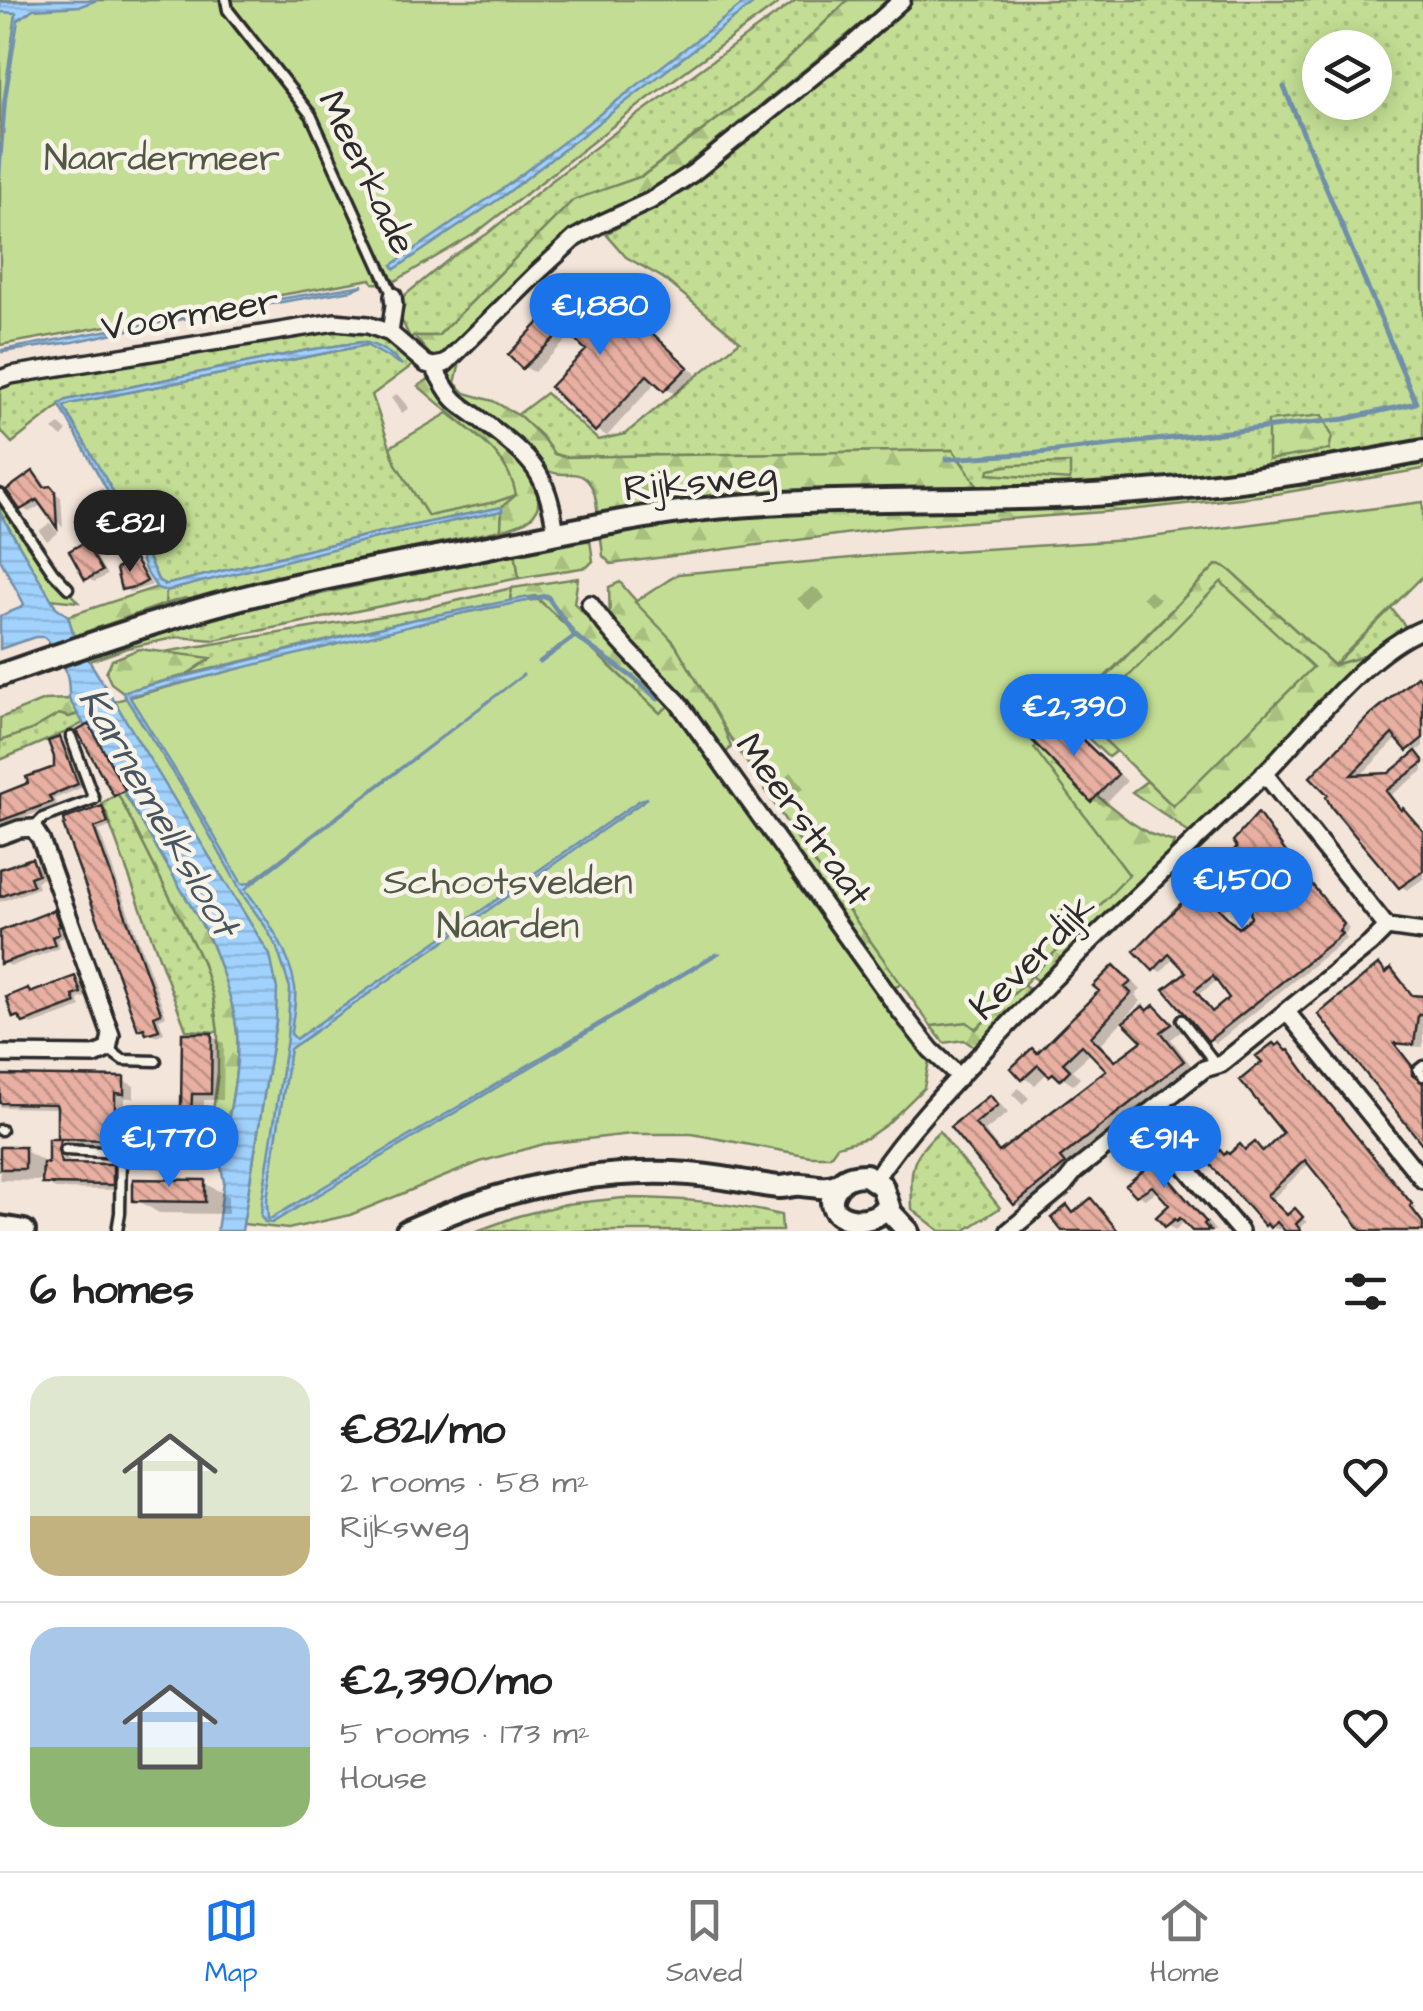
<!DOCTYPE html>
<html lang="en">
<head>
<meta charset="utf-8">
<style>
	:root { --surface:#fff; --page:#f2f2f2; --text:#222; --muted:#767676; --line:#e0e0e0; --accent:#1a73e8 }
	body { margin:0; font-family:"Architects Daughter",sans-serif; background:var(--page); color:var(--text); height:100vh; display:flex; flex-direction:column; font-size:38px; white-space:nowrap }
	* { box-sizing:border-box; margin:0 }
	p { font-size:32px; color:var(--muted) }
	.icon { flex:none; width:55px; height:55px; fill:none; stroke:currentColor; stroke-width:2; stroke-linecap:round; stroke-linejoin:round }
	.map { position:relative; height:1231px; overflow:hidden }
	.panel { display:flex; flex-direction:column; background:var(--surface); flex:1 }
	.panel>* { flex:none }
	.controls { position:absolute; left:1302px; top:30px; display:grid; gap:20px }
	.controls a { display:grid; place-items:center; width:90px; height:90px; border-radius:50%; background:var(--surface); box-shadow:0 5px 25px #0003; font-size:50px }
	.price { position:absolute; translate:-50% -85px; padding:0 22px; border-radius:35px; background:var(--accent); color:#fff; font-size:32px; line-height:65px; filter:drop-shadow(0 2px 5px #0008) }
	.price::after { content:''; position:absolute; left:50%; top:60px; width:30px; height:22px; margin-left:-15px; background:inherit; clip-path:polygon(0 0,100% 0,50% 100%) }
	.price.active { background:#222; color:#fff }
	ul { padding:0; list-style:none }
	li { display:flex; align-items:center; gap:30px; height:250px; padding:0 30px }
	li+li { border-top:2px solid var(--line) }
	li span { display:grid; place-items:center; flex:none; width:280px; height:200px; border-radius:30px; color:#555 }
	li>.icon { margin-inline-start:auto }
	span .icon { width:120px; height:120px; fill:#fffc; stroke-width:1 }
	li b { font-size:42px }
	h2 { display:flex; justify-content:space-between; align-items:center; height:120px; padding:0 30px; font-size:42px }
	.tabs { display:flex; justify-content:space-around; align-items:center; height:140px; border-top:2px solid var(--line); background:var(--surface); font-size:28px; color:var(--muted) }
	.tabs a { display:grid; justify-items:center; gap:5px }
	.tabs .active { color:var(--accent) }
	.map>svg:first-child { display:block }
	.grass { fill:url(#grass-dots); stroke:#778460; stroke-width:2.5; fill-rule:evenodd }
	.forest { fill:url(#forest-firs); stroke:#778460; stroke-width:2.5 }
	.green { fill:#c3de94; stroke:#778460; stroke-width:2.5 }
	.water { fill:url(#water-rules); stroke:#728fa9; stroke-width:2.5 }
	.shadow { fill:#0003; fill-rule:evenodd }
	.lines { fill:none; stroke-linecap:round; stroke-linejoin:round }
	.stream { stroke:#728fa9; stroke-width:5 }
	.building { fill:url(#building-back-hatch); stroke:#2b2b2b; stroke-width:2.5; fill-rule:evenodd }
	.lane-casing { stroke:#2b2b2b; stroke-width:15 }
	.street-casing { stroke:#2b2b2b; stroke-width:22 }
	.secondary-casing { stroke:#2b2b2b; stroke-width:28 }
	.lane { stroke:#f7f3e8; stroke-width:8 }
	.street { stroke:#f7f3e8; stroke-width:15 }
	.secondary { stroke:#f7f3e8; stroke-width:20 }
	.labels { text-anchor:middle; stroke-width:9; stroke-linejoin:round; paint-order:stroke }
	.park-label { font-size:38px; fill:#515845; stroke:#f7f3e8 }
	.street-label { font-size:38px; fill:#2b2b2b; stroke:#f7f3e8 }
	.water-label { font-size:40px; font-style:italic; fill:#485460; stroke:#f7f3e8 }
</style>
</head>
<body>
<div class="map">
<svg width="1423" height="1231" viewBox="0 0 1423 1231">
	<defs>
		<pattern id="grass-dots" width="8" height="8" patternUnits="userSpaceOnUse" patternTransform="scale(2.5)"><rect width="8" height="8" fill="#c3de94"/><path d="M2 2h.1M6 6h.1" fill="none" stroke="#a8bf80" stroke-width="1.8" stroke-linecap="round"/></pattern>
		<pattern id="forest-firs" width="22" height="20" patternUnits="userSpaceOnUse" patternTransform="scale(2.5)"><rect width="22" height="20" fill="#c3de94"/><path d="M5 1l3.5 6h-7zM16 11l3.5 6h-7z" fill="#a8bf80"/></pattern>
		<pattern id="water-rules" width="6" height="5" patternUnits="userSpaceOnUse" patternTransform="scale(2.5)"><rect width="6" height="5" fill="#a1d1fd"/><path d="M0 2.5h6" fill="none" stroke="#8bb4d9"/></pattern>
		<pattern id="building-back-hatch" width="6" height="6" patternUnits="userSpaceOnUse" patternTransform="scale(2.5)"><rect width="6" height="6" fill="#e8afa2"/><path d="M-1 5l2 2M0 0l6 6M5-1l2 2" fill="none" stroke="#bc8f84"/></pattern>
	</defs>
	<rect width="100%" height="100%" fill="#f4e5da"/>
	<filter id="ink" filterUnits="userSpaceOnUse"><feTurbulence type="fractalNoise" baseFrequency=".01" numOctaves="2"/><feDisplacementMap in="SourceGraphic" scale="20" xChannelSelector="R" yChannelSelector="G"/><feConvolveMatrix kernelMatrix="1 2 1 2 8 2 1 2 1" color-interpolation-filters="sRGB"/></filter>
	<g filter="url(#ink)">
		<path class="grass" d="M796,0h52l-95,92 -111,84 -69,25 -135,135h-24l-4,2 -8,-17 -3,-21 54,-44 34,-22 63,-52 85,-65z
			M914,0h509v441l-156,26 -172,20 -116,1 -26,-38 -388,7 -11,-3 -13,-18 -24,-21 29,-22 52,47 27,-6 115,-93 -77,-63 -37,-21 -20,-23 82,-45zM1320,48h55v54h-55z
			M330,326l46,8 9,4 29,26 -42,31 24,69 99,38 21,-7 -14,12 -125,26 -212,52 -7,-5 -21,-47 -74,-126 6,-3 298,-59 32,18 -37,-21 -54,8 -241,50 -55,43 -12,-13v-47z
			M502,511l-1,19 -125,26 -177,46 -14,-4 -20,6 1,-13c110,-30 223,-58 336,-80z
			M515,551l4,27 -305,62 -36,-3 -51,11 -37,13 -5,-7 150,-45 68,-11z
			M512,588l-2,13 -99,19 -225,55 24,-16 -52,-6 255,-42z
			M1391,608l15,19 -34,27 -38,11z
			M80,713l5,9 -21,11 -64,27v-19l31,-11 28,-16 10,3z
			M118,794l84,167 11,35 5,36 -32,-2 -84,-227z
			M939,1131l61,77 -36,23h-24l-28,-22c-1,-40 -4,-49 27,-78z
			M623,1198c58,0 101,4 158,17l1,16h-305l41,-15 48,-12z"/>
		<path class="forest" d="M848,0h42l-228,185 -70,35 -37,24 -118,114 -6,-2 -17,-20h24l135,-136 70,-24 110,-84z
			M460,362l-5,21 10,10 28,8 28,16 20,19 13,18 10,3 389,-7 26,38 -97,1 -108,5 -176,21c-2,-13 -2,-26 -12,-36 -12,-10 -25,-1 -37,-8 -13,-7 -22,-23 -33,-33 -24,-21 -53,-35 -69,-62z
			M429,379c19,24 142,105 101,139 -8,6 -20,9 -29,12l1,-23 14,-12 -13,-33 -19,-20 -66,-56z
			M1322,415l10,21 -3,14 -61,10v-39z
			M1423,458v11l-147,25 -146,16 -232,17 -287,37 -8,-8 -2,-18 121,-24 184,-6z
			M1070,463v17l-82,-6 1,-5 22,-4z
			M0,493c21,44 45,73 78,109l-28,-3 -50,-87z
			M590,540l3,21 -6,6 -68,11 -4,-27z
			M1216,565h8l7,6 103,94 38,-11 -182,179 -7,-4 -5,-5 -46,-32 15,-11 26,25 48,-223 -135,137 30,31 -8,6 -22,-21 -25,-13z
			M578,578l-4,25 98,100 6,29c-45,-48 -96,-89 -143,-136l-25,5 2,-13z
			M620,582c16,21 37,39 53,60 20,24 48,75 58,105l-8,10 -35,-51 -32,-39 -35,-31 -11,-15 -1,-34z
			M157,587l9,4 -1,13 -91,32 -6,-20z
			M139,649l72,9 -25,17 -63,17 -12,-9 -5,-11 6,-12z
			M69,699l11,14 -11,4 -10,-3 -28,16 -31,11v-23l44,-18z
			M1038,744l57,50 34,27 21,13 24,8 -4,11 -130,129 -8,-6 97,-101 -96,-126z
			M123,791c42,70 107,160 114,242 3,38 -8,77 -13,115l-4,13 -14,-5 -13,1 16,-14 9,-71v-40l-5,-36 -11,-35 -84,-167z
			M774,827l21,8 106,147 -3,4h-5z
			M1024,984l6,8 -56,55 -10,-7 -20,3 -13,-17 36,-4 9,7z"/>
		<path class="green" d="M0,0h783l-133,97 -174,136 -79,47 -10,4 -14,-1 -2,-4 -371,66z
			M448,413c29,23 61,43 68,82l-21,7 -67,14 -32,-52 -6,-17z
			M1423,502v74l-89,89 -103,-94 -7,-5 -8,-1 -182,183 95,127 -105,109 -48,45 -9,-7 -36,4 -136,-191 -69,-104 -52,-89 -39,-40 43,-28 195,-18 255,-16z
			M1221,582l92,85 -140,139 -88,-85z
			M532,600h7l121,113 12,-10 258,352 -6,33 -37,36 -20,14 -30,8 -7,10h-20l-118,-22h-61l-87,10 -64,18 -130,53 -62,14 -45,-5 33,-203 -161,-320 186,-49 162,-39z"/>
		<path class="water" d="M47,0h50l-16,6 -48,3 -15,11 -12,78 -6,76 3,-69 13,-92 -16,-1v-10z
			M748,0h10l-256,197 -107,72 -3,-4 113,-78z
			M363,285l-11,5 -192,33 -87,19 -71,10v-2l242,-45z
			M362,342c14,2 31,12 40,23l-36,-20 -297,59 -5,3 73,126 21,47 7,5 212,-52 125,-26v4l-110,23 -226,57 -9,-3 -12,-18 -11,-32 -75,-134 8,-4 241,-50z
			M0,513l56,94 12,9 6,20 196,319 7,34 -1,32 -34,210h-25l7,-49 -4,-21 4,-13c5,-38 16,-78 13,-116 -4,-33 -17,-66 -29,-97l-139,-236c1,-24 -7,-46 -25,-62h-9l-35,12v-33l20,-8 4,-4 -24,-45z
			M529,597l3,3 -69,13 -334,83 55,88 58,100 7,-1 275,-209 -279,215c22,29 44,61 50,98 2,14 -3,32 -4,47l5,5 344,-239 8,-2 -358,251 -23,151 1,20 447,-266h3l-446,269 -7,-1 -4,-5 1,-16 25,-163 3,-50 -13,-40 -12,-22 -20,-28 -60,-107 -63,-99 289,-72z"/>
		<path class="shadow" d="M580,283l10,6 17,17 -14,14 17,18 21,-23 10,6 55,53 -20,21 -19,-14 -50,55 -10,-6 -44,-43 36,-37 -16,-16 -39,38 -10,-5z
			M397,394l12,14 -7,5 -11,-15z
			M59,424l8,7 -5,6 -9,-7z
			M33,474l7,3 8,12 13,8 2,31 -20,-24 -14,8 -7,-4z
			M101,488l7,4 6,11 -18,11 -7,-3 -7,-11z
			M50,523l8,10 -11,8 -8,-10z
			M92,541l7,4 5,10 -7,3 10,17 -13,7 -7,-4z
			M134,561l6,3 12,21 -22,7 -6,-4z
			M813,587l7,4 5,7 -16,12 -12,-11z
			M1149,590l11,9 -8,7 -10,-9z
			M1417,679l6,3v64l-8,7 -17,-15 -39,39 31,-2 26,-21 7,5v12l-32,24 12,16 7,4 13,15v49l-16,11 -6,-4 -72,-89z
			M1049,720l10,6 17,18 4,-4 10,6 37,35 -24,25 -11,-6z
			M60,740l6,3 17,44 -29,12 3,6 -45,17 1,3 -13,6v-35l31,-11 25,-16z
			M792,772l12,16 -6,4 -12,-16z
			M101,808l7,4 5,14 -14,5 67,185 -7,3 5,14 -9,3 -15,-7 -74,-202z
			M1259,816l5,3 26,38 59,71 -5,8 2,3 -130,104 -6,-4 -21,-67 -14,-15 -14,15 -6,-3 85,-121zM1250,885l4,34 -15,11 -17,-18zM1218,980l15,18 -19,16 -15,-20z
			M31,861l7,3 5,14 -7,3 2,7 -38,14v-30z
			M54,913l7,3 4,13 -3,1 3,7 -8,3 3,8 -49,18 -11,-6v-26z
			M1379,967l9,7 3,-3 7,4 17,23h8v49l-27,-2 21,27 1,9 5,4v56l-102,-127z
			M1114,968l12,6 15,16 -6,5 6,6 -40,43 17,18 27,-21 4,-29 5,-4 11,7 17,16 -11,8 22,29 -123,97 5,6 -47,39 -12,-6 -62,-77 36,-29 11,7 7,8 -23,18 17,22 108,-83 -18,-18 -20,18 8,8 -7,7 -9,-6 -2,2 -14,-9 -13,13 -11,-7 -10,-10 25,-13 63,-64z
			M75,979l7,4 4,14 -8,2 3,8 -49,18 -17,-9 13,-25 5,3z
			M211,1036l13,7 -1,57h-19l-1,28 3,2v18l-15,-1 -12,-7v-10l-12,-7 16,-13z
			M1280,1046l14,10 27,37 95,115 -2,2 9,12v9h-58l-55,-68 -39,37 17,17 7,-6 12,11 -7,6 2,3 -25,-2 -11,-5 -77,-85 -6,-3 -2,-23 6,3 23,28 1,-1 6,3 9,10 14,-9 7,4 8,-6 10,8 22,-19 -10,-86z
			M0,1077l123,3 11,6v12h-9v46h-53l-5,14 5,8h41l10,6v18l-68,-1 -10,-8 -45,-1v-30h24l26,15v-24l18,1 -9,-5 -1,-29 -58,-1z
			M1018,1088l11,10 -6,7 -11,-11z
			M1143,1143l9,5 12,14 -5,4 57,65h-21l-11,-9 -9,8 -8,-5 5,-19 -13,-16 -14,9 -8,-5 11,-24z
			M204,1183l24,13v18l-69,-1 -24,-14z"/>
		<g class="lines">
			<path class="stream" d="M946,459l92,-6 307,-34 71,-16 -132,-316
				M530,599l17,-3 28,40 60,43 23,20
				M540,662l35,-26"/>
		</g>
		<path class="building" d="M579,280l20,19 -15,15 23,23 23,-25 58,55 -24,24 -17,-16 -52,57 -45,-45 36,-37 -22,-21 -42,40 -14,-14z
			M33,471l11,16 7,-1 4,5 2,37 -20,-28 -17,10 -14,-20z
			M92,538l7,13 -7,3 10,17 -17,9 -16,-29z
			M134,558l13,23 -9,5 -17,4 -5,-21z
			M1417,676l6,7v55l-16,13 -15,-17 -41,41 38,-2 27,-22 7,9v3l-37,28 15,19 2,-2 20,23v40l-24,17 -67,-80 -6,-11 2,-2 -18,-18 59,-61z
			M1048,717l25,26 7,-6 38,37 -27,28 -63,-66z
			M89,724l36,66 -11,6 -37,-65z
			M60,737l18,47 -29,12 3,6 -52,19v-27l28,-11 -2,-6 28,-10v-10l-6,-16z
			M102,806l6,17 -14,5 67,185 -7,3 5,14 -13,4 -2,-6 -6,2 -75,-205 2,-1 -1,-5z
			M1258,813l27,38 59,73 -5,7 3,3 -134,107 -44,-52 22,-17 -17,-18 -16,17 -19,-20 103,-104 -4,-6zM1246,879l5,39 -13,10 -20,-20zM1213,976l16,22 -17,14 -17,-22z
			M32,858l6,16 -8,3 3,8 -33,12v-28z
			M54,910l6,16 -3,1 2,7 -7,3 3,8 -55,19v-33z
			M1379,964l7,9 5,-5 21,27 11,1v19h-5l-4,30 -20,-2 18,23v9l11,8v62l-105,-131z
			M1114,965l17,17 -6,5 6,6 -40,44 24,24 27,-20 -19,-19 20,-16 4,5 7,-6 18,19 -11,8 23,29 -124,97 5,6 -51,41 -64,-78 40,-32 8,10 -23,19 24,28 107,-82 -24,-25 -19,18 7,7 -10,10 -7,-7 -4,3 -11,-11 -16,15 -11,-12 21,-20 5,5 62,-62 -6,-5z
			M75,976l6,17 -8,3 3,7 -53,20 -5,-7 -5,2 -7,-21 22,-9 2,5z
			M182,1033h30l-1,61h-19l-1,26h3v22l-18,-1v-16h-12l1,-18h16z
			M1273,1043l3,3 4,-3 7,8 2,-1 27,37 96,117 -2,2 13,17v8h-61l-57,-71 -38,35 20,20 8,-7 8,9 -7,7 5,7h-16l-8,-9 -7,6 -3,-4 -2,2 -81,-91 -3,2 -13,-16 13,-11 24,29 4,2 2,-2 13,16 3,-3 2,2 11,-10 5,6 10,-8 8,10 20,-19 -43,-53 22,-18 -6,-6z
			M0,1075l124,2v17l-9,-1v47l-54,-1 -3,10 3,14 52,1v21l-71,-1 1,-21h5v-24h12h-3v-32l-1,-3 -56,-1z
			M1143,1140l14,17 -4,3 53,62 -2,2 6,7h-18l-12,-13 -3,3 -2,-2 -10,8 -9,-10 13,-12 -17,-19 -16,10 -10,-11 19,-16 -15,-18z
			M0,1147h25v22h-25z
			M133,1179l72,1v22l-72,-1z
			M1091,1198l27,33h-56l-11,-13 16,-13 6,8z"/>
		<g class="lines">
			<defs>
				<path id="lane" d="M226,0l2,10 83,105 82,181
					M0,494l53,78 15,16
					M33,828l10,-10 51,-19 -23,-62
					M1182,1020l34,44
					M108,1049l15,11 33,1
					M1423,1066l-5,4 5,6
					M0,1130h1
					M65,1150l56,3 -1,60 -3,18
					M121,1159l56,2"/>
				<path id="street" d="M390,333l4,-28 -1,-9
					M433,366c7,11 13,25 22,34 7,7 17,13 25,19 50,39 67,49 76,115
					M0,379l11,-4 324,-53 33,3 22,8 36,31 7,2 12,-2 91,-90 39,-36 27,-15 48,-22 43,-28 160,-129 49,-44
					M590,604c25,36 58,66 88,98l219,305 34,43 29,27
					M1264,773l123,154
					M0,836l19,-7 14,-1 8,12 70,195 -3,14 -13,6 -95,-1
					M1387,927l36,5
					M1286,1011l137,169
					M1143,1117l97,114
					M875,1179c33,-50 78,-96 119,-139 86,-91 177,-176 267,-263 46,-46 103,-124 162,-148
					M1009,1231l54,-45 12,-15 129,-102 17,-5 149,-120 17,-17"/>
				<path id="secondary" d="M0,675c93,-32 186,-65 282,-87 71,-17 144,-28 216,-43 71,-14 144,-30 216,-37 113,-11 228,-7 341,-11 123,-5 247,-22 368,-46
					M887,1204c-11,27 -73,17 -50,-17 7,-10 17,-12 29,-12l16,11 9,27 17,18
					M0,1227l24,4
					M407,1231c85,-39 172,-61 266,-58 23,1 46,4 68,8 13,2 26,5 38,6 8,0 15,-3 23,-2 14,1 23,5 37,-1"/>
			</defs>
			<use href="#lane" class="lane-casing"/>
			<use href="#street" class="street-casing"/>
			<use href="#secondary" class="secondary-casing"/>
			<use href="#lane" class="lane"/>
			<use href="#street" class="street"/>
			<use href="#secondary" class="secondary"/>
		</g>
	</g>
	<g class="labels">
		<g class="park-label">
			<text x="162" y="170">Naardermeer</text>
			<text x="508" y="894">Schootsvelden<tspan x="508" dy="44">Naarden</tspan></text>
		</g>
		<g class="street-label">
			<text transform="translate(368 172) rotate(64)" y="13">Meerkade</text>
			<text transform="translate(190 313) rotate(-9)" y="13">Voormeer</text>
			<text transform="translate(700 480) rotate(-6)" y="13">Rijksweg</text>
			<text transform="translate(805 819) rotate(54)" y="13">Meerstraat</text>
			<text transform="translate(1032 956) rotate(-45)" y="13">Keverdijk</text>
		</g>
		<g class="water-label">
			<text transform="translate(160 811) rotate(60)" y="14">Karnemelksloot</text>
		</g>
	</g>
</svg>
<div class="controls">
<a><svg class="icon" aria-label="layers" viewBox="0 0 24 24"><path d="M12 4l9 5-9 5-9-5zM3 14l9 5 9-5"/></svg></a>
</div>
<b class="price" style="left:600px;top:358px">€1,880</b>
<b class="price active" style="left:130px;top:575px">€821</b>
<b class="price" style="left:1074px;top:759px">€2,390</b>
<b class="price" style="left:1242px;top:932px">€1,500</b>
<b class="price" style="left:169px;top:1190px">€1,770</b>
<b class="price" style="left:1164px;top:1191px">€914</b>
</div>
<section class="panel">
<h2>6 homes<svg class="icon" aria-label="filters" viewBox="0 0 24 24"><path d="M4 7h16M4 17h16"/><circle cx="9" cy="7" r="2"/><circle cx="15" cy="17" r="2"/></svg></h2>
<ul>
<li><span style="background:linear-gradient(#dfe7d0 70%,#c2b280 0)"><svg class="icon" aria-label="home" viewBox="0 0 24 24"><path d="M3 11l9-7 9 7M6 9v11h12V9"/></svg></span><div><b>€821/mo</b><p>2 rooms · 58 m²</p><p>Rijksweg</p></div><svg class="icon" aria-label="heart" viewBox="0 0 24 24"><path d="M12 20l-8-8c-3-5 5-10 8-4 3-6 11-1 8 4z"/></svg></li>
<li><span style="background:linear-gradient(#a9c7e8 60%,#8fb573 0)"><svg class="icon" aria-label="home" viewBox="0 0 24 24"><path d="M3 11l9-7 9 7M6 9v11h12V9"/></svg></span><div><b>€2,390/mo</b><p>5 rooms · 173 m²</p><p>House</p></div><svg class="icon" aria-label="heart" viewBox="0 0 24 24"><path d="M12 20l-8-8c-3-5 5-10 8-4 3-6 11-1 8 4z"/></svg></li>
</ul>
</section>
<nav class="tabs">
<a class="active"><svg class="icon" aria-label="map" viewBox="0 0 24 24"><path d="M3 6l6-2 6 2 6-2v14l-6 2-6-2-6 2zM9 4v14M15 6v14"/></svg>Map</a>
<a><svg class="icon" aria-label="saved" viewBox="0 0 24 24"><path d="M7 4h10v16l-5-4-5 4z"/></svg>Saved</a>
<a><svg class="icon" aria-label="home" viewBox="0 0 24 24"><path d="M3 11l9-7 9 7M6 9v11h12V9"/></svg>Home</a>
</nav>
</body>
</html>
